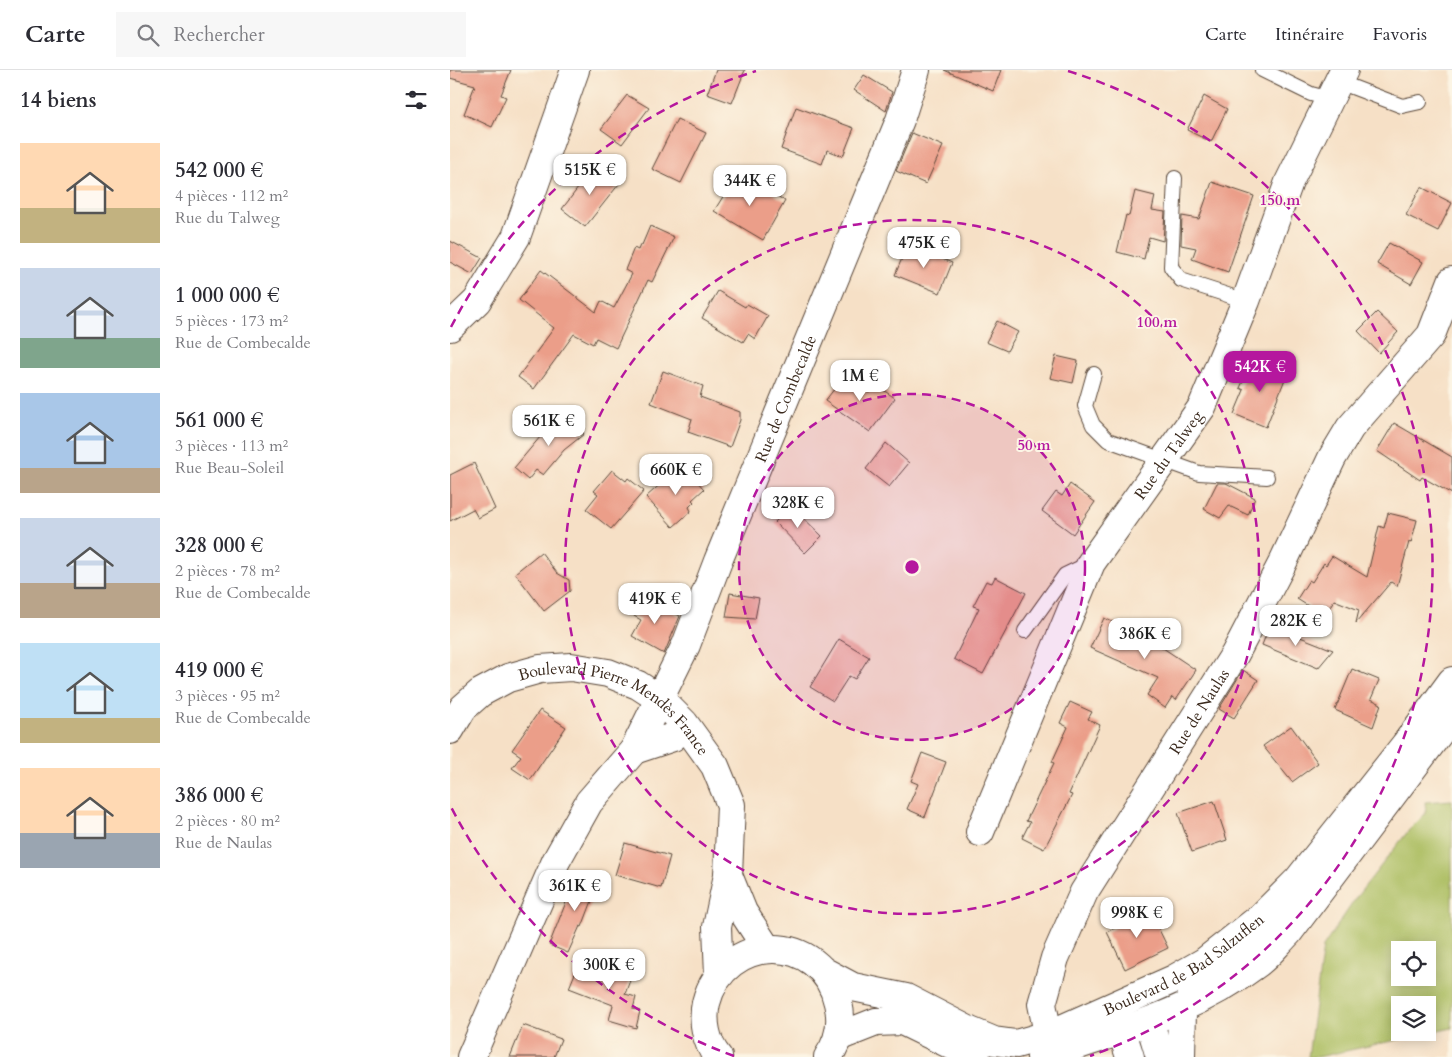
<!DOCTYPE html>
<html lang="fr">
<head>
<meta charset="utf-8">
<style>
	:root { --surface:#fff; --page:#f7f7f7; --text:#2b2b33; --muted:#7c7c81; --line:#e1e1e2; --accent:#b5179e }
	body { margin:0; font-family:Cardo,serif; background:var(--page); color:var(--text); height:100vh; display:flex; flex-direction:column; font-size:19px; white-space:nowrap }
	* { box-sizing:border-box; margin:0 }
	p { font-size:16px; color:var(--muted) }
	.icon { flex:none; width:28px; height:28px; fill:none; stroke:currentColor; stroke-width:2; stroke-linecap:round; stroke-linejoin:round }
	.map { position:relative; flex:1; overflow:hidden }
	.sheet { display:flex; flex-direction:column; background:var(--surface); width:450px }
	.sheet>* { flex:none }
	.tools { position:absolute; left:941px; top:871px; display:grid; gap:10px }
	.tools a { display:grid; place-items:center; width:45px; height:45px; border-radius:0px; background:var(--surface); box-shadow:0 2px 12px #0003; font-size:25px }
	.price { position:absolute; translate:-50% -42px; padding:0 11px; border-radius:10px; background:#fff; color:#222; font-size:16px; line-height:32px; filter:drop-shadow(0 1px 2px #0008) }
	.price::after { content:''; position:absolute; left:50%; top:30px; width:15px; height:11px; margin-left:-8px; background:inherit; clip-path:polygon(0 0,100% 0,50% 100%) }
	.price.selected { background:var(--accent); color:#fff }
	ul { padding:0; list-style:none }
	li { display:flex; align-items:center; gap:15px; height:125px; padding:0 20px }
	li span { display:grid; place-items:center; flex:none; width:140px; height:100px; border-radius:0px; color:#555 }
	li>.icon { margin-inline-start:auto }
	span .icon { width:60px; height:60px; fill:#fffc; stroke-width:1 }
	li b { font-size:21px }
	h2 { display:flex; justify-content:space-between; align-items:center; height:60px; padding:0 20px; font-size:21px }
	header { display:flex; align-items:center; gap:30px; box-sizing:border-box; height:70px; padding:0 25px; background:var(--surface); border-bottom:1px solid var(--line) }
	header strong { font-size:24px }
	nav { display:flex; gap:28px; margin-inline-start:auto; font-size:18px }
	.search { width:350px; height:45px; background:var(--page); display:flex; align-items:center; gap:12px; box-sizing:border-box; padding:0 18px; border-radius:0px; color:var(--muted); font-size:19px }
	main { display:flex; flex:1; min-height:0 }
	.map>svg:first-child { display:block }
	.green { fill:#abbd60; stroke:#73743f; fill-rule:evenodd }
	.building { fill:#eb9e89 }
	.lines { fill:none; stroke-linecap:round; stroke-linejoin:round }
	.lane-casing { stroke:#574537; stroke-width:16 }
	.street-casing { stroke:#574537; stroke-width:30 }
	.lane { stroke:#fff; stroke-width:14 }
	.street { stroke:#fff; stroke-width:28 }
	.ring { fill:none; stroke:#b5179e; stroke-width:2.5; stroke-dasharray:9 6 }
	.labels { text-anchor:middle; stroke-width:4; stroke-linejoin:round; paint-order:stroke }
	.street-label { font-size:16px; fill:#3b2a1e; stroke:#fcf5e5 }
	.centre { fill:#b5179e; stroke:#fcf5e5; stroke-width:2.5 }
	.ring-label { font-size:15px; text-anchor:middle; font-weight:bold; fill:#b5179e; stroke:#fcf5e5; stroke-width:4; stroke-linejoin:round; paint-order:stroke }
</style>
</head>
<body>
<header>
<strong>Carte</strong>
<div class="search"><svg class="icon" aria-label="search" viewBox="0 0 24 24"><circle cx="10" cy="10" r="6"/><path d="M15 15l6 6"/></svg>Rechercher</div>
<nav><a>Carte</a><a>Itinéraire</a><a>Favoris</a></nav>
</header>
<main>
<section class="sheet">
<h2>14 biens<svg class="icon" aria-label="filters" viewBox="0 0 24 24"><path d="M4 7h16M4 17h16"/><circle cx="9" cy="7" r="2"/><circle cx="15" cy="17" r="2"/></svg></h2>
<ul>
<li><span style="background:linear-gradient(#ffd9b3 65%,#c2b280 0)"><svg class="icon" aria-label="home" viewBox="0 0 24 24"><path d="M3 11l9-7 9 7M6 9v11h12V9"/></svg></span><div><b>542 000 €</b><p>4 pièces · 112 m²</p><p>Rue du Talweg</p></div></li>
<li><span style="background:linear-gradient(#c9d6e8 70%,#7fa58c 0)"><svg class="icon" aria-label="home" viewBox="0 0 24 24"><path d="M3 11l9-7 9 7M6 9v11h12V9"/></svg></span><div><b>1 000 000 €</b><p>5 pièces · 173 m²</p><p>Rue de Combecalde</p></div></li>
<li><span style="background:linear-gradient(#a9c7e8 75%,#b9a48a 0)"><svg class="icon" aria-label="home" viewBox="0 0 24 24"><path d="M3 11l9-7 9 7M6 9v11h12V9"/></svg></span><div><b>561 000 €</b><p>3 pièces · 113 m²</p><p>Rue Beau-Soleil</p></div></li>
<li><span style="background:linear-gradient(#c9d6e8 65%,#b9a48a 0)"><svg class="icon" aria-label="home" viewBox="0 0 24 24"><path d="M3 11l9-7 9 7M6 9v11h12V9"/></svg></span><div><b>328 000 €</b><p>2 pièces · 78 m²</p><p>Rue de Combecalde</p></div></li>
<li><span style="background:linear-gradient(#bfe0f5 75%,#c2b280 0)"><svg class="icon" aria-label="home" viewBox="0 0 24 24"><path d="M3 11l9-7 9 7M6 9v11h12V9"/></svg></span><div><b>419 000 €</b><p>3 pièces · 95 m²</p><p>Rue de Combecalde</p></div></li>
<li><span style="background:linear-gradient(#ffd9b3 65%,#9aa5b1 0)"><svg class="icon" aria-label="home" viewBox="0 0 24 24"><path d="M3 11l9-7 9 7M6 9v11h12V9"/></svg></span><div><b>386 000 €</b><p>2 pièces · 80 m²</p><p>Rue de Naulas</p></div></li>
</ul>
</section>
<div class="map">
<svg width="1002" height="987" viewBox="0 0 1002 987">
	<rect width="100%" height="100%" fill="#fcf5e5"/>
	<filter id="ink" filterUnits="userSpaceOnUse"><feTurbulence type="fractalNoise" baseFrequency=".02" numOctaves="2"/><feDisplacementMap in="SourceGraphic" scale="10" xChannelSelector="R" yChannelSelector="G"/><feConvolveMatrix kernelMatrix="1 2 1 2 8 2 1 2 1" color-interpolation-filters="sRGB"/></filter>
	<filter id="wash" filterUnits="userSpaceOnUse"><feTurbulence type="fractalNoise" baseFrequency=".0096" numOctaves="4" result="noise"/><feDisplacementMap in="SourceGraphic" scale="20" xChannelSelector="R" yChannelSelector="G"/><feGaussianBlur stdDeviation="1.12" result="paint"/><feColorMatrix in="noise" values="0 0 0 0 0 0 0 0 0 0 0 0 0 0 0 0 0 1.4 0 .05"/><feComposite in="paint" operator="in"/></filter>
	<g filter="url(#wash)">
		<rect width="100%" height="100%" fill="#f6e0c6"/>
		<path class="green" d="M1002,730v228l-134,29h-10l15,-110 35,-52 51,-65 17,-17 -1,-11zM950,880h28v28h-28zM950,935h28v27h-28z"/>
		<g id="blocks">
			<path class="building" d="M0,0h61l-10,25 5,2 -14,30 -28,-13 11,-29 -25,-7z
				M266,0h29l-13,33 -25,-9z
				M494,0h57l-8,21z
				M414,5l28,17 -6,19 -32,-21z
				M177,25l22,13 -27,36 -21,-15z
				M754,26l23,13 -16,33 -24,-12z
				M346,37l58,21 -11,28 -16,-6 -5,14 -41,-15z
				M227,49l29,14 -25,50 -29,-14z
				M462,63l31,13 -17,38 -30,-13z
				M145,96l24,18 -34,43 -23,-18z
				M284,109l13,8 4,-7 34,21 -22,39 -49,-29z
				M762,112l42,14 -26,76 -36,-13 4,-11 -15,-3 1,-29 17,3z
				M971,117l31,16 -14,28 -32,-16z
				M685,121l20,5 -3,14 13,2 -2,29 -14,-4 -5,22 -27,-7 9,-37 3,1z
				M200,156l24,11 -22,45 -4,-2 -32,68 -20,-10 -3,6 -19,-10 -40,55 -16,-12 36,-49 -35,-28 22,-30 55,42 5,-11 13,7 18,-34 -7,-4 9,-22 4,2 2,-5h2z
				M0,171l32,17 -10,16 -22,-12z
				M939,173l34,19 -12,22 -34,-20z
				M458,174l44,19 -12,30 -45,-18z
				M268,221l27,16 2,-3 21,12 -13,23 -7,-5 -5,8 -41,-24z
				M927,242l21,20 -19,21 -21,-22z
				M547,251l21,11 -11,19 -21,-9z
				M606,286l22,5 -5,22 -23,-5z
				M803,289l34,15 -21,53 -32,-13 10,-24 -4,-2z
				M213,301l40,15 -3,11 40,15v8l-10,27 -42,-15 4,-13 -41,-16z
				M395,305l24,17 5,-8 21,14 -25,34 -45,-31z
				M118,344l16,20 -20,16 -21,25 -7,-5 -8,10 -14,-12 32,-38z
				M944,353l58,34v37l-30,-17 -2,3 -43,-29z
				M436,373l23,20 -20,24 -23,-18z
				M24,393l21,46 -17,9 -5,-9 -23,12v-46z
				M232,395l22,24 -12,11 2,2 -5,5 2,4 -18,16 -27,-30z
				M162,400l14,11 2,-3 16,13 -33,38 -25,-20 12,-15 -4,-3z
				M767,413h9l29,15 -7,17 -19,-9 -9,12 -16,-9z
				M620,414l25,18 -22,32 -31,-23 14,-19 6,4z
				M341,436l31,30 -17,17 -30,-31z
				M938,443l29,7 -6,23 -2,-1 -12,44 -6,-4 -35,41 3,-13 -25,-10 -10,16 -27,-17 12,-19 3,2 12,-19 2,2 6,-9 35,21 12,-51 5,2z
				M91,482l16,21 12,7 1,11 -26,20 -29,-38z
				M545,507l31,16 -43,81 -29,-15 25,-51 -6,-2 13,-25 6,2z
				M280,523l29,5 -4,21 -29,-2z
				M196,527l34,19 -16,38 -32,-18 9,-16 -7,-4z
				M654,548l47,22 45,30 -20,30 -4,-3 -7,11 -18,-13 11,-17 -68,-30z
				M820,555l63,25 -15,18 -56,-23z
				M389,569l30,18 -14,22 -6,-3 -16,25 -23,-14z
				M902,599l27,11 -8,19 10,5 -8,23 -38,-17z
				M793,600l15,10 -24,38 -15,-9z
				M620,632l22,10 -4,7 12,6 -31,69 3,1 -28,54 -22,-11 8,-16 -4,-1 28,-58 -2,-1 16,-35 -8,-4z
				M90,640l26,17 -36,53 -18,-12 9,-12 -9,-6z
				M841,656l27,37 -26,19 -29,-36z
				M472,683l24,9 -21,55 -18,-8 11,-25 -7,-3z
				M764,731l13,39 -35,12 -14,-39z
				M175,773l45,13 -9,32 -46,-13z
				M128,802l22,8 -18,47 -2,-1 -12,27 -19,-8z
				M699,839l19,39 -43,21 -18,-37z
				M156,890l27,12 -8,22 11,3 -3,12 7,2 -4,17 -27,-8 4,-15 -44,-17 9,-22 22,9z
				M73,955l38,14 -7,18h-44z"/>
		</g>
	</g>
	<g filter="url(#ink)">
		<use href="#blocks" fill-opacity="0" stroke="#574537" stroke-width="1"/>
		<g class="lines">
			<defs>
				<path id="lane" d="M812,0l49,24 19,5
					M889,12l63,24 18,-4
					M725,108l-4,89 10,13 65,21
					M644,304l-9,32 8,19 15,15 91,33 68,4
					M575,561l40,-56 25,-12
					M732,919l28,-14 60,-44 13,-24"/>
				<g id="street">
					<path d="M0,257l27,-26 39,-64 59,-167"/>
					<path id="s1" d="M0,660l13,-22 17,-15 28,-15 32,-9 31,-2 37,6 30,12 23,15 23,23 31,43 16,39 -3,70 -11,52 2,48"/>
					<path id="s2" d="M223,667l-39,13 52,-105 32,-84 182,-441 16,-50"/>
					<path id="s3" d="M530,762l111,-269 111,-156 44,-106 43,-119 55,-112"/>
					<path d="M278,805l15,37 24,37"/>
					<path id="s4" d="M373,901l30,16 53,11 64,33 24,10 22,3 32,-9 126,-56 30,-17 57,-45 37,-37 107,-135 47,-64"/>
					<path d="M700,953l10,34"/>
					<path d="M672,962l8,25"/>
					<path d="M388,967l38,-15 26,-1 74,36"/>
					<path id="s5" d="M602,983l-10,-49 13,-46 29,-66 151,-238 48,-92 49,-104 18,-30 81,-93 21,-54"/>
					<path d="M21,987l85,-196 33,-59 45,-52"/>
					<path d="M268,987c-12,-14 -16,-36 -12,-54 18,-71 116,-73 132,0 5,19 1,38 -10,54"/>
					<path d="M591,987c78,-26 150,-43 217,-94 11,-8 20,-20 30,-30l164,-217"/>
					<path d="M731,987l1,-47"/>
				</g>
			</defs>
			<use href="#lane" class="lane-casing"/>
			<use href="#street" class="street-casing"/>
			<use href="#lane" class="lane"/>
			<use href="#street" class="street"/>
		</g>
	</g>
	<circle cx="462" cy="497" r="173" fill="#b5179e" fill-opacity=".12"/>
	<g class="ring">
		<circle cx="462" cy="497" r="173"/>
		<circle cx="462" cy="497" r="347"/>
		<path d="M284 986A520 520 0 0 1 1 737M1 257A520 520 0 0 1 306 1M618 1A520 520 0 0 1 640 986"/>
	</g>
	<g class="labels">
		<g class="street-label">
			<text dy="6" stroke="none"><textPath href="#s2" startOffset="424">Rue de Combecalde</textPath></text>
			<text dy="6" stroke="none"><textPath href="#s3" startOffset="424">Rue du Talweg</textPath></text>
			<text dy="6" stroke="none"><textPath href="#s5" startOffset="384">Rue de Naulas</textPath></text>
			<text dy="6" stroke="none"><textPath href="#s1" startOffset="201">Boulevard Pierre Mendès France</textPath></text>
			<text dy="6" stroke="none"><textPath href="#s4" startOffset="395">Boulevard de Bad Salzuflen</textPath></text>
		</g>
	</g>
	<circle cx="462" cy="497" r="8" class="centre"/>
	<g class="ring-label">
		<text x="830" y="135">150 m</text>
		<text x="707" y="257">100 m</text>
		<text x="584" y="380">50 m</text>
	</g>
</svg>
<div class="tools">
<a><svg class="icon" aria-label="locate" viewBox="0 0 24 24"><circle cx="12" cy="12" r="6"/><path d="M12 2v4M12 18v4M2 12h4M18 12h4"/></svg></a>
<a><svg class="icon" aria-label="layers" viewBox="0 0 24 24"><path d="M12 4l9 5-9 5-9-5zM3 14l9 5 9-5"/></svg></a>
</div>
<b class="price" style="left:140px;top:126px">515K €</b>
<b class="price" style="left:300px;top:137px">344K €</b>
<b class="price" style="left:474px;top:199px">475K €</b>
<b class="price selected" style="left:810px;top:323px">542K €</b>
<b class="price" style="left:410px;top:332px">1M €</b>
<b class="price" style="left:99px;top:377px">561K €</b>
<b class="price" style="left:226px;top:426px">660K €</b>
<b class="price" style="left:348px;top:459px">328K €</b>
<b class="price" style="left:205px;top:555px">419K €</b>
<b class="price" style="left:846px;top:577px">282K €</b>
<b class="price" style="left:695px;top:590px">386K €</b>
<b class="price" style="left:125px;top:842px">361K €</b>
<b class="price" style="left:687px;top:869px">998K €</b>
<b class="price" style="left:159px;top:921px">300K €</b>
</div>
</main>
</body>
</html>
